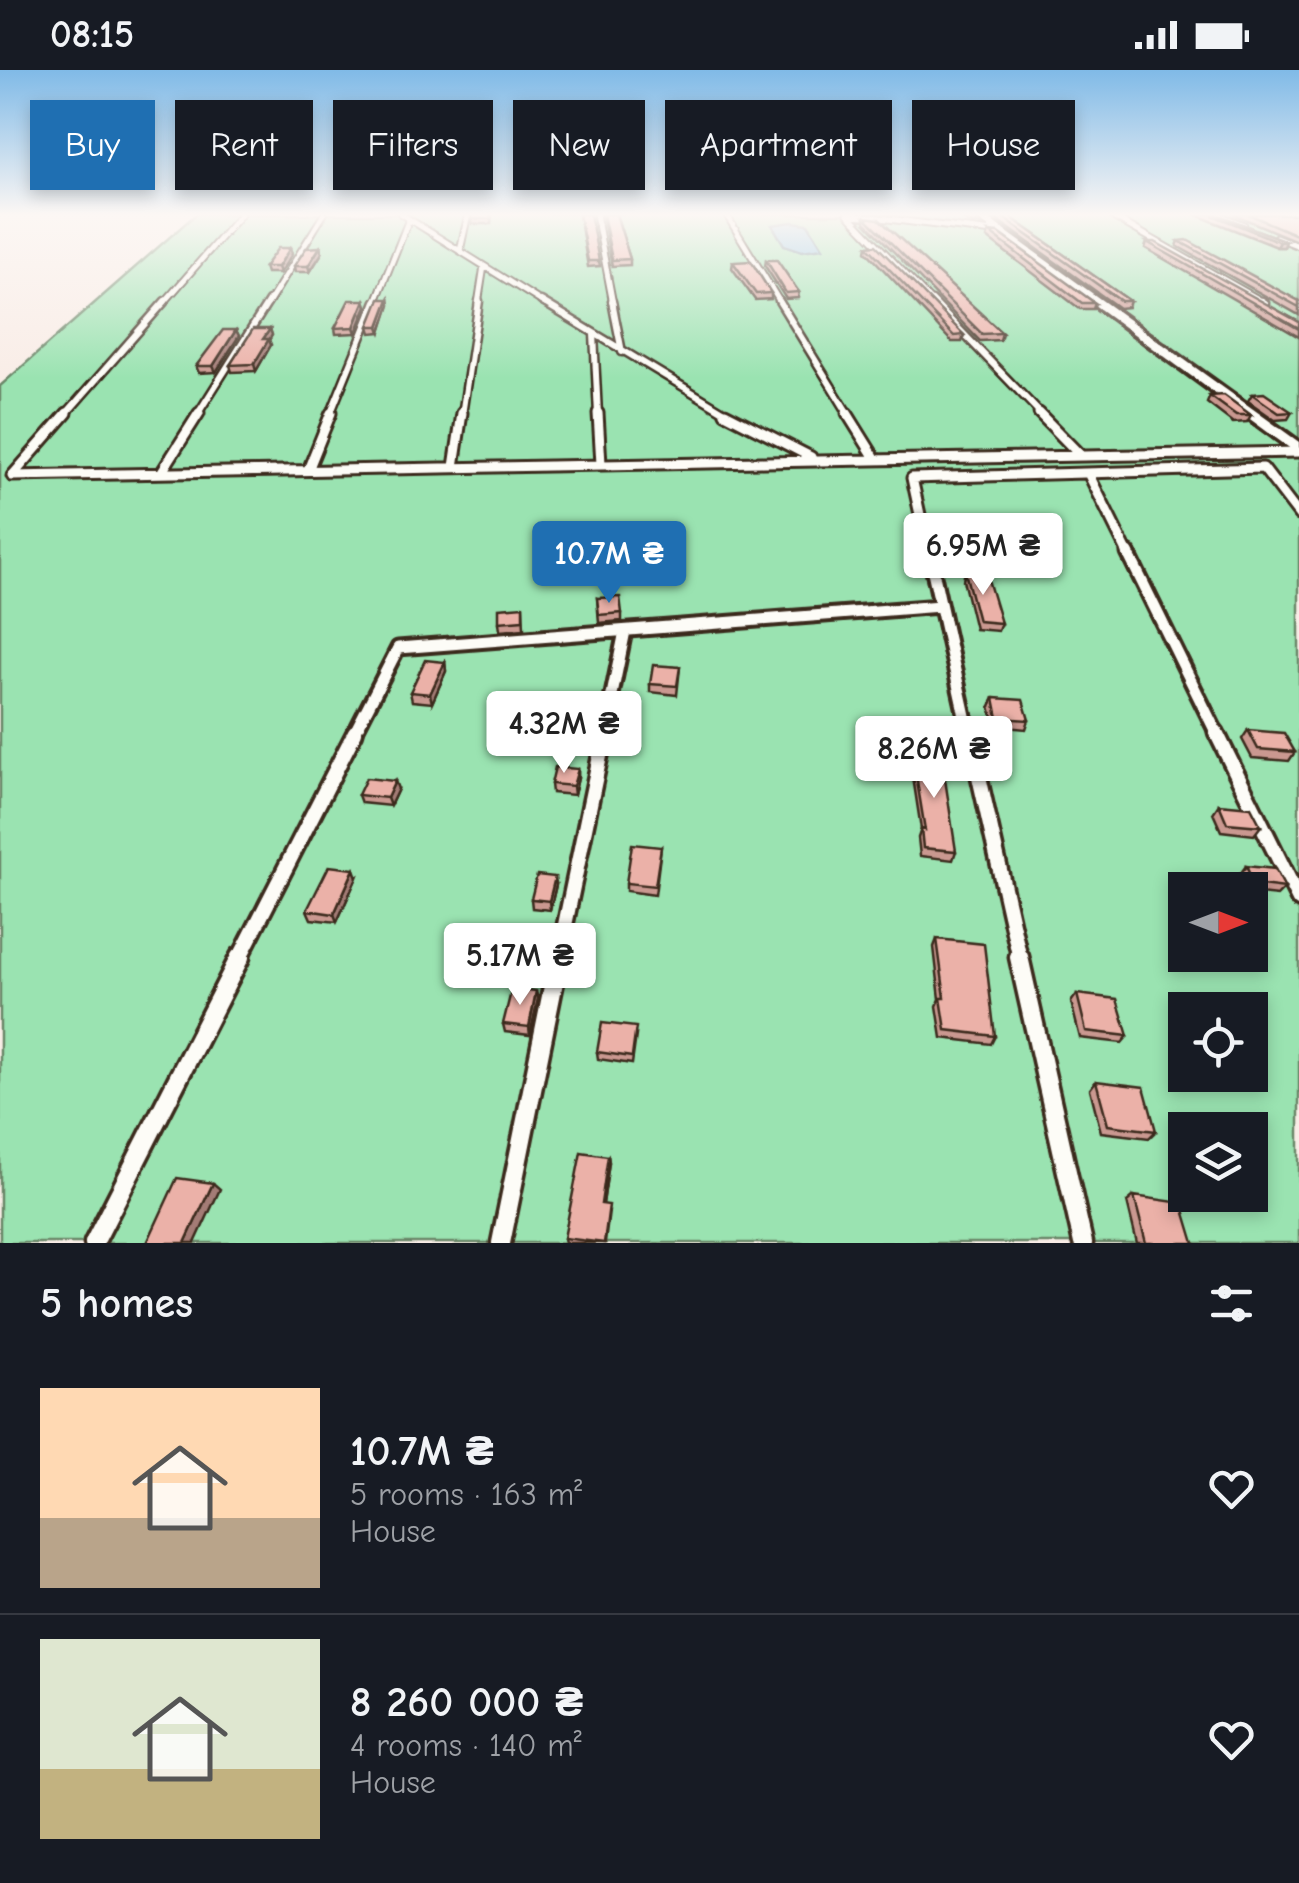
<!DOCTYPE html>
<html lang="en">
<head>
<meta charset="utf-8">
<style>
	:root { --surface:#171b24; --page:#242831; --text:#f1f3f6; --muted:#9ea1a6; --line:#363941; --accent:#1f6fb2 }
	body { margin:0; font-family:"Comic Neue",sans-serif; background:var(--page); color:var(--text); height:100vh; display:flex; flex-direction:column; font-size:38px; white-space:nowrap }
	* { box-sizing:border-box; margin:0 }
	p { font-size:32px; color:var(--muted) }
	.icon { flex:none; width:55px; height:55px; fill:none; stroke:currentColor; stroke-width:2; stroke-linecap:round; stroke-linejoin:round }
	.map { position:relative; height:1173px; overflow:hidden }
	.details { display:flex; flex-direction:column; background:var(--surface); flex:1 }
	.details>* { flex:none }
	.hud { position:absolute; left:30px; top:30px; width:1240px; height:90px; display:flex; gap:20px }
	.needle { width:65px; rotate:90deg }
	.buttons { position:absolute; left:1168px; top:802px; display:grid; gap:20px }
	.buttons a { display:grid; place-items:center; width:100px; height:100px; border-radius:0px; background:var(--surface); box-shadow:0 5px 15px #0003; font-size:50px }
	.price { position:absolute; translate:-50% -85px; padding:0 22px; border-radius:10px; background:#fff; color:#222; font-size:32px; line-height:65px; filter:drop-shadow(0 2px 5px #0008) }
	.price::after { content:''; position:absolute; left:50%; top:60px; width:30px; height:22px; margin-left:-15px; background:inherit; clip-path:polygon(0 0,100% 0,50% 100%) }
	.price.on { background:var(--accent); color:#fff }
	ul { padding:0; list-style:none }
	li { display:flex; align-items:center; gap:30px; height:250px; padding:0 40px }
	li+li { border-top:2px solid var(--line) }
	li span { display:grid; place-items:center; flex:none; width:280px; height:200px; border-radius:0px; color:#555 }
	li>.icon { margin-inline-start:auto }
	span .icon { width:120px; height:120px; fill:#fffc; stroke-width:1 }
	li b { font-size:42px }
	h2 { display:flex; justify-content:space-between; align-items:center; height:120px; padding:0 40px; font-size:42px }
	.tag { padding:0 35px; border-radius:0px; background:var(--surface); box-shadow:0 5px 15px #0003; font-size:35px; line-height:90px }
	.tag.on { background:var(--accent); color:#fff }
	.status { display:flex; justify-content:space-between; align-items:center; height:70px; padding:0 50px; background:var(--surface); direction:ltr }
	.status svg { height:28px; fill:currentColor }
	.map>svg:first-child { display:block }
	.green { fill:#9ae3b1; stroke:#6a8668; stroke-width:2.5; fill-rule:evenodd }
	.water { fill:#85c3e5; stroke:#678695; stroke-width:2.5 }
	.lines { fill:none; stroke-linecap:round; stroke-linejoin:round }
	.service-far5-casing { stroke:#3b2a1e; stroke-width:9 }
	.service-far4-casing { stroke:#3b2a1e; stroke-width:11 }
	.service-far3-casing { stroke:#3b2a1e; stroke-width:15 }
	.service-far2-casing { stroke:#3b2a1e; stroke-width:19 }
	.service-far1-casing { stroke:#3b2a1e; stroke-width:21 }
	.service-casing { stroke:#3b2a1e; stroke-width:25 }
	.minor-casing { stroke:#3b2a1e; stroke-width:8 }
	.service-far5 { stroke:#fdfcf7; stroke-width:5 }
	.service-far4 { stroke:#fdfcf7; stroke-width:6 }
	.service-far3 { stroke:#fdfcf7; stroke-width:9 }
	.service-far2 { stroke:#fdfcf7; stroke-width:11 }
	.service-far1 { stroke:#fdfcf7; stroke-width:14 }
	.service { stroke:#fdfcf7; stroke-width:18 }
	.minor { fill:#fdfcf7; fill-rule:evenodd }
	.wall { fill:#ca9890; stroke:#3b2a1e; stroke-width:2.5 }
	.shaded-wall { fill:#a47c76; stroke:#3b2a1e; stroke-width:2.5 }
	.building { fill:#ebb1a8; stroke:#3b2a1e; stroke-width:2.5 }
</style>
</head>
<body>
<div class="status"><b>08:15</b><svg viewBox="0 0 49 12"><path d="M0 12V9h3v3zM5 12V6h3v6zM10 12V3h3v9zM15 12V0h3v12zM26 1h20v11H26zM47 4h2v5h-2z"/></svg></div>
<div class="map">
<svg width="1299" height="1173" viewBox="0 0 1299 1173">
	<rect width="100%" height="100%" fill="#f9ede7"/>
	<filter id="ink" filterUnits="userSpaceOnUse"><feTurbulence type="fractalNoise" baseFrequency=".01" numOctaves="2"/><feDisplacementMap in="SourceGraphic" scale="20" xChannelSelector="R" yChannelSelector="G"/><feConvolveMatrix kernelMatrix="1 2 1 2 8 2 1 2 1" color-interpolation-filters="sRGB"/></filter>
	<g filter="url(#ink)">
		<path class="green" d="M196,144h1103v1029h-1299v-857zM1185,820h65v65h-65zM1185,940h65v65h-65zM1185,1060h65v65h-65z"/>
		<path class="water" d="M792,152l16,2 15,24 -21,3 -18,-6 -12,-20z"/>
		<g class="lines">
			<defs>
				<path id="service-far5" d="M401,144l144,90
					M596,144l17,90
					M726,144l55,90
					M848,144l86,90
					M848,144l153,19
					M1108,144l157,89
					M1216,144l28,11
					M1276,167l23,9
					M460,181l8,-37
					M163,234l78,-90
					M268,234l56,-90
					M375,234l34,-85
					M478,234l6,-38"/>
				<path id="service-far4" d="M541,231l189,114
					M612,231l10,51
					M779,231l70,114
					M932,231l110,114
					M1262,231l3,2
					M594,264l4,81
					M65,345l100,-114
					M197,345l72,-114
					M330,345l46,-114
					M462,345l17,-114"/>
				<path id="service-far3" d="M67,343l-55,63 1287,-24
					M598,343l3,51
					M725,343l86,44
					M847,343l28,45
					M1039,343l41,42
					M454,397l8,-54
					M308,400l23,-57
					M161,403l38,-60
					M1088,403l41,83
					M929,486l-17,-78 351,-10 36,47"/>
				<path id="service-far2" d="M929,483l40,181
					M1128,483l89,181
					M354,664l44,-86 542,-42
					M604,664l21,-103"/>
				<path id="service-far1" d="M969,662l51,227
					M1216,662l83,168
					M239,889l116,-227
					M558,889l47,-227"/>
				<path id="service" d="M1019,887l64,286
					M94,1173l146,-286
					M501,1173l58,-286"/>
				<path id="minor" d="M970,144h12l317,228v13z"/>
			</defs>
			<use href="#service-far5" class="service-far5-casing"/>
			<use href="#service-far4" class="service-far4-casing"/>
			<use href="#service-far3" class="service-far3-casing"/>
			<use href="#service-far2" class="service-far2-casing"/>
			<use href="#service-far1" class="service-far1-casing"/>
			<use href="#service" class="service-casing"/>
			<use href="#minor" class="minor-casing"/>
			<use href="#service-far5" class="service-far5"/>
			<use href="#service-far4" class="service-far4"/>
			<use href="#service-far3" class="service-far3"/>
			<use href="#service-far2" class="service-far2"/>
			<use href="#service-far1" class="service-far1"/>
			<use href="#service" class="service"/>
			<use href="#minor" class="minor"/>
		</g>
		<path class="wall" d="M473,144h19l-1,10h-19z
			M579,144l20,47 1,5 -12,1z
			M602,144h14l14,45v6l-18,1z
			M957,144h16l5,4 -1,6 -9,-1z
			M989,144h17l124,87 -2,6 -9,1z
			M1194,144h22l70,27 -2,6h-7z
			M1233,144h66v28z
			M865,147l137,116 -2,7 -20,1 -115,-119z
			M989,162l106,71 -2,6h-13l-93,-71z
			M1179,171l120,60v14l-122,-69z
			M1147,172l152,80v15l-154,-89z
			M867,176l97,89 -2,7h-10l-86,-91z
			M320,177l2,6 -12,19h-15l-1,-6z
			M290,178l2,6 -12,19h-14l-2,-6z
			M766,190l33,32 -1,6 -12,1 -21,-33z
			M733,192l38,31v6l-16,1 -23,-32z
			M389,229l1,6 -9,27 -10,1 -2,-7z
			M365,230l2,6 -11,27 -20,1 -1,-6z
			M270,259l2,6 -3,5 2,5 -15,26 -24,1 -2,-7z
			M236,260l3,6 -23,36 -17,1 -3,-7z
			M1252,324l40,18 -4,7 -13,1 -27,-19z
			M1210,326l41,19 -4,7 -14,1 -26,-20z
			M965,502l36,51 -3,8 -23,-2 -12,-49z
			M597,528l25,15v8l-23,2z
			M523,536l1,23 -24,2 -1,-9z
			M445,592l1,9 -14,32 -20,-2 -2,-9z
			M680,597l-3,28 -27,-3v-8z
			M994,628l35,22 -3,9 -31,-3 -5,-20z
			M1248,660l47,22 -6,9 -37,-3 -10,-19z
			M912,680l44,101 -3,9 -33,-4 -2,-18 3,-9 -11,-71z
			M578,699v9l-4,17 -22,-2 -1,-9z
			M398,719l-8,17 -29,-3 -3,-8z
			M1219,734l42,22 -7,9 -33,-4 -8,-18z
			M661,777l-6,48 -29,-4v-8z
			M1246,796l39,22 -8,8 -27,-3v-3h-4l-6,-16z
			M357,807l-20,45 -26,-3 -4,-9z
			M556,815l-6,25 -18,-2 -1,-9z
			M937,869l58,97 -4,8 -49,-6 -5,-32 3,-7 -6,-52z
			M1077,924l51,42 -6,7 -42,-5 -9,-36z
			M538,929l-8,36 -25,-3 -2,-8z
			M636,965l-4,29 -34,-5 -1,-7z
			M1096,1011l60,50 -7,7 -48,-6 -11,-43z
			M608,1086l1,6 -6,42 6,7 -4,32h-40l-1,-5z
			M1134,1126l60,47h-57l-10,-41z"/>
		<path class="shaded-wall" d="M1286,171l-2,6h-7l3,-5z
			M320,177l2,6 -12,19 -2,-6z
			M290,178l2,6 -12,19 -2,-6z
			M389,229l1,6 -9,27 -2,-6z
			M365,230l2,6 -11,27 -2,-6z
			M270,259l2,6 -3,5 2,5 -15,26 -2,-7 9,-25z
			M236,260l3,6 -23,36 -3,-6z
			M445,592l1,9 -14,32 -2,-9z
			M578,699v9l-4,17 -1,-9z
			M395,711l3,8 -8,17 -3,-8z
			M354,799l3,8 -20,45 -3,-8z
			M555,807l1,8 -6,25 -1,-9z
			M536,921l2,8 -8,36 -1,-8z
			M608,1086l1,6 -7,48 -1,-6z
			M213,1113l7,6 -25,54h-10z"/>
		<path class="building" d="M473,144h18l-1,5h-19z
			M579,144h11l9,47h-11z
			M603,144h13l14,45 -18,1z
			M998,144h8l124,87h-9z
			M1210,144h6l70,27 -6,1z
			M1248,144h51v22z
			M865,147l14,2 123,114 -20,1z
			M989,162l10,1 96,70h-13z
			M1187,170l112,61v6l-120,-66z
			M1147,172h8l144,80v7z
			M876,175l88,90 -10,1 -87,-90z
			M320,177l-12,19h-14l12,-18z
			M278,178h12l-12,19h-14z
			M766,190h11l22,32 -13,1z
			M751,191l20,32 -15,1 -23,-32z
			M380,229h9l-10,27h-10z
			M349,230h16l-11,27 -19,1z
			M253,259h17l-7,10h6l-15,25 -24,1z
			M223,260h13l-23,36h-17z
			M1264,323l28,19 -13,1 -27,-19z
			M1224,325l27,20h-15l-26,-19z
			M965,502l21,1 15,50 -23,-2z
			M620,527l2,16 -23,2 -2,-17z
			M523,536v14l-24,2v-14z
			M425,590l20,2 -15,32 -20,-2z
			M653,595l27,2 -3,19 -27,-2z
			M994,628l29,2 6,20 -31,-2z
			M1248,660l36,3 11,19 -37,-3z
			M912,680l29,3 15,98 -33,-3 -2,-19 4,1z
			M555,697l23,2 -5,17 -22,-2z
			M366,708l29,3 -8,17 -29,-3z
			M1219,734l32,3 10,19 -34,-3z
			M632,774l29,3 -6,39 -29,-3z
			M329,796l25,3 -20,45 -27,-4z
			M1246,796l29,3 10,19 -31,-4z
			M537,805l18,2 -6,24 -18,-2z
			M937,869l47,5 11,92 -49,-6 -5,-32h4z
			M512,918l24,3 -7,36 -26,-3z
			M1077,924l40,5 11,37 -42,-5z
			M602,953l34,4 -4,30 -35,-5z
			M1096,1011l48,6 12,44 -48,-6z
			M581,1082l27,4 -7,48 8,1 -5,38 -40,-5z
			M177,1108l36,5 -28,60h-38z
			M1134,1126l48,7 12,40h-48z"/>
	</g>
	<linearGradient id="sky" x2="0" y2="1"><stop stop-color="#80bae7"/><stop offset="0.47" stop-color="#fcf7f4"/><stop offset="1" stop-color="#fcf7f4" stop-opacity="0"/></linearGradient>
	<rect width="1299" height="308" fill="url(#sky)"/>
</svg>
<div class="buttons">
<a><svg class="needle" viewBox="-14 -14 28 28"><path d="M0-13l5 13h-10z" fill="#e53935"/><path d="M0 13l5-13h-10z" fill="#9ea1a6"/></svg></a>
<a><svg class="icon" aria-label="locate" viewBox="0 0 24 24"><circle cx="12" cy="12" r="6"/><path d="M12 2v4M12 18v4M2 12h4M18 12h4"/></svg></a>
<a><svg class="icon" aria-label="layers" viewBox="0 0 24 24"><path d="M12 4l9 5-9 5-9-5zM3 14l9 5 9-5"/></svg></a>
</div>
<b class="price" style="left:983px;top:528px">6.95M ₴</b>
<b class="price on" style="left:609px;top:536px">10.7M ₴</b>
<b class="price" style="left:564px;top:706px">4.32M ₴</b>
<b class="price" style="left:934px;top:731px">8.26M ₴</b>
<b class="price" style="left:520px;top:938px">5.17M ₴</b>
<div class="hud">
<a class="tag on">Buy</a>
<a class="tag">Rent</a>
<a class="tag">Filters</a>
<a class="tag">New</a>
<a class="tag">Apartment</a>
<a class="tag">House</a>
</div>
</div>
<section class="details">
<h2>5 homes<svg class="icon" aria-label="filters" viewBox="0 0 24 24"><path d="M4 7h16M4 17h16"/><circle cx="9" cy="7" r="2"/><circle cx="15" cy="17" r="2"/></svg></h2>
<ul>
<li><span style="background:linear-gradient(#ffd9b3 65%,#b9a48a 0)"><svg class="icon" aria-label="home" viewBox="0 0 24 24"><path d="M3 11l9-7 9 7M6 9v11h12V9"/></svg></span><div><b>10.7M ₴</b><p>5 rooms · 163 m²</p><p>House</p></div><svg class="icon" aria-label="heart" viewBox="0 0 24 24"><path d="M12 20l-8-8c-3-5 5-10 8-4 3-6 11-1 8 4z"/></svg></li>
<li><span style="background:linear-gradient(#dfe7d0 65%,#c2b280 0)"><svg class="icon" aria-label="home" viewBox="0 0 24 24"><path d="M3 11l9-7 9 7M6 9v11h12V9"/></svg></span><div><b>8 260 000 ₴</b><p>4 rooms · 140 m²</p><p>House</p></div><svg class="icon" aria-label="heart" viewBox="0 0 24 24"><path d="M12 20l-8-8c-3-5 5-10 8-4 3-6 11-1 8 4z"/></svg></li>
</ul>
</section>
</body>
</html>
